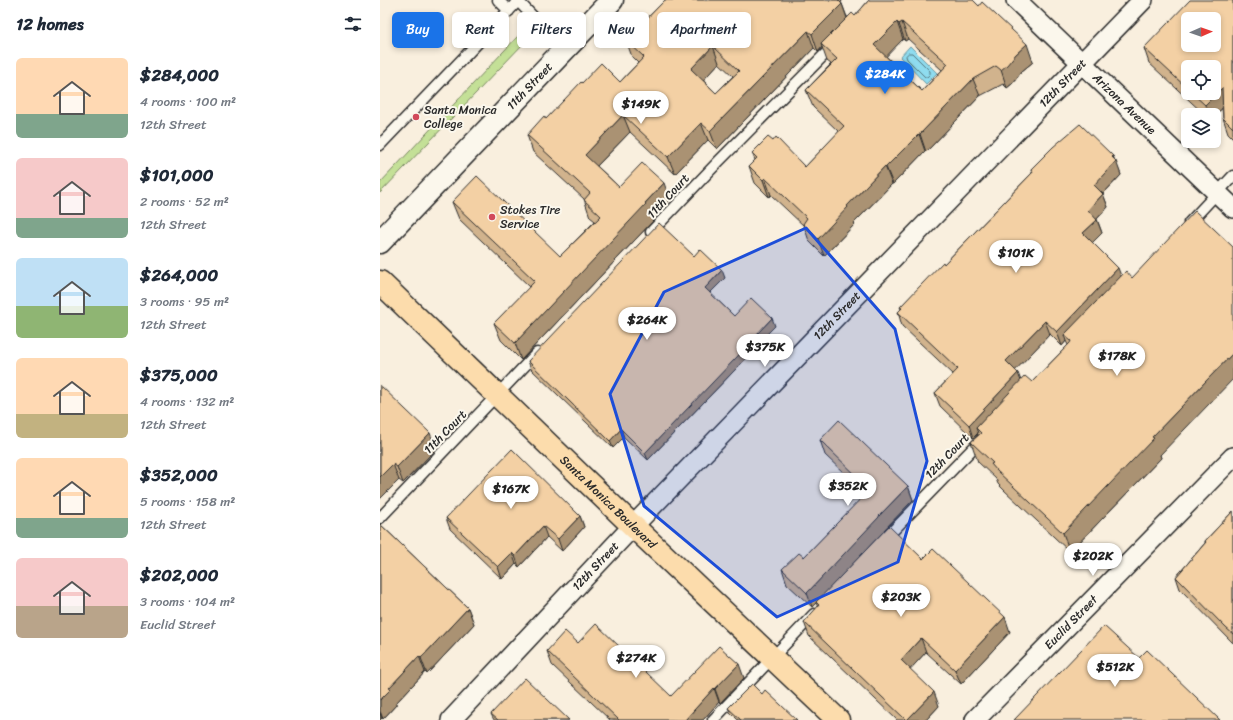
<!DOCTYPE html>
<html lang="en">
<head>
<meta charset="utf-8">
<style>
	:root { --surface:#fff; --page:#f2f2f3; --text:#1f2937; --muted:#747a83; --accent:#1a73e8 }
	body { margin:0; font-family:Sriracha,sans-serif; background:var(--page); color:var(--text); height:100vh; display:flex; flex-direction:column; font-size:15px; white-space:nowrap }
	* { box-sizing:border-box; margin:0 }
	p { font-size:13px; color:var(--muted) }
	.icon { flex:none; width:22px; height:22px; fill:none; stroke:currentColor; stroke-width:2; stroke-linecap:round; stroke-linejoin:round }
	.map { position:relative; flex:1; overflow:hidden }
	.drawer { display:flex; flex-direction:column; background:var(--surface); width:380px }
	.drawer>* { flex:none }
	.hud { position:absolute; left:12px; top:12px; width:380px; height:36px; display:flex; gap:8px }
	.needle { width:26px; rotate:88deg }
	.buttons { position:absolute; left:801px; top:12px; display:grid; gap:8px }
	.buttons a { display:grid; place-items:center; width:40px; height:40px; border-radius:6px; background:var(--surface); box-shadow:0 2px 6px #0003; font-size:20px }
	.price { position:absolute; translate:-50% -34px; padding:0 9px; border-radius:14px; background:#fff; color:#222; font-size:13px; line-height:26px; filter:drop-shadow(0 1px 2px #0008) }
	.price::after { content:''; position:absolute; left:50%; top:24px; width:12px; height:9px; margin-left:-6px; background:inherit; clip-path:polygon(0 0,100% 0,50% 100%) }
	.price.selected { background:var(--accent); color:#fff }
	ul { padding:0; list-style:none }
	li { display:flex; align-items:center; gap:12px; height:100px; padding:0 16px }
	li span { display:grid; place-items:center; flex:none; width:112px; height:80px; border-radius:6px; color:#555 }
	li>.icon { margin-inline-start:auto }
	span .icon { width:48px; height:48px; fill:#fffc; stroke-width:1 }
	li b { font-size:17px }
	h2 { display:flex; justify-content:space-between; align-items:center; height:48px; padding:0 16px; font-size:17px }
	.pill { padding:0 14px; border-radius:6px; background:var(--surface); box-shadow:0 2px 6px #0003; font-size:14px; line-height:36px }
	.pill.selected { background:var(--accent); color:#fff }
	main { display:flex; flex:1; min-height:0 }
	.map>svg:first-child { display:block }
	.green { fill:#c4e097; stroke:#788661 }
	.water { fill:#8fdcef; stroke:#6795a1 }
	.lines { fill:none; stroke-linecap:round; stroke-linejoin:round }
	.shore { stroke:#537279; stroke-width:1 }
	.lane-casing { stroke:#2b2b2b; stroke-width:13 }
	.street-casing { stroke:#2b2b2b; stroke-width:22 }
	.secondary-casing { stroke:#2b2b2b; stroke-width:25 }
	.primary-casing { stroke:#2b2b2b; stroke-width:25 }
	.lane { stroke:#fbf7ec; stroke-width:10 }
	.street { stroke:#fbf7ec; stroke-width:19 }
	.secondary { stroke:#fbf7ec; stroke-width:22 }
	.primary { stroke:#fcdcac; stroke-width:22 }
	.wall { fill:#d1b38d; stroke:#2b2b2b; fill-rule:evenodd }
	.shaded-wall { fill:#aa9273; stroke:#2b2b2b }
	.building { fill:#f3d0a4; stroke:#2b2b2b; fill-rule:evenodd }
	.marked { fill:#1d4ed8; fill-opacity:0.2; stroke:#1d4ed8; stroke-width:3; stroke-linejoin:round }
	.poi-dot { fill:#d1495b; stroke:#fbf7ec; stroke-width:1.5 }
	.labels { text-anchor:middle; stroke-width:4; stroke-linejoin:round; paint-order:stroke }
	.street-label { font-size:12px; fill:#2b2b2b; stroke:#fbf7ec }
	.poi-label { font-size:12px; fill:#2b2b2b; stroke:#fbf7ec; text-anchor:start }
</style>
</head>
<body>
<main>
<section class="drawer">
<h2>12 homes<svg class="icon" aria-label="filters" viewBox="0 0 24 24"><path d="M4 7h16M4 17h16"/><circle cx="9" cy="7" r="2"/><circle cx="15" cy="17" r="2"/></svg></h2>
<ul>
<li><span style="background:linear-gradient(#ffd9b3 70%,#7fa58c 0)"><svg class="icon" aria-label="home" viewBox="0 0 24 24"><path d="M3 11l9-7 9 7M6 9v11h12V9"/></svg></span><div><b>$284,000</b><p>4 rooms · 100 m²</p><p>12th Street</p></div></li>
<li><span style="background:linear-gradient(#f6c9c9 75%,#7fa58c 0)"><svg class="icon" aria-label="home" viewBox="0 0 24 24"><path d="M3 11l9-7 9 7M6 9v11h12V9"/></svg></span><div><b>$101,000</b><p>2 rooms · 52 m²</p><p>12th Street</p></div></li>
<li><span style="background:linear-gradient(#bfe0f5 60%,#8fb573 0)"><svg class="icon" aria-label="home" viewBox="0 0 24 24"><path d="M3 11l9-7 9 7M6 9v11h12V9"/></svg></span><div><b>$264,000</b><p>3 rooms · 95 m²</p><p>12th Street</p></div></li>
<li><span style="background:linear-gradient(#ffd9b3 70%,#c2b280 0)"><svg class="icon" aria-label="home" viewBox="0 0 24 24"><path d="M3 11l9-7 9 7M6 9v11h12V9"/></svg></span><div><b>$375,000</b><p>4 rooms · 132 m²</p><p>12th Street</p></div></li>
<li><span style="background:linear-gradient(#ffd9b3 75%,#7fa58c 0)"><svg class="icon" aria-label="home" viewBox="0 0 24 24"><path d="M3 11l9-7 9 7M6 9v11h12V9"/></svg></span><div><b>$352,000</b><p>5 rooms · 158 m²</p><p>12th Street</p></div></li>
<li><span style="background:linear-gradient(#f6c9c9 60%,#b9a48a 0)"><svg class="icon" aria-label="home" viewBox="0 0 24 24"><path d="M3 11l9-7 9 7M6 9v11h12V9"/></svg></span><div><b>$202,000</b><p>3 rooms · 104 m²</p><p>Euclid Street</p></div></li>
</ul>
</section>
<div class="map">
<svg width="853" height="720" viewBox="0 0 853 720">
	<rect width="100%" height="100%" fill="#f9efde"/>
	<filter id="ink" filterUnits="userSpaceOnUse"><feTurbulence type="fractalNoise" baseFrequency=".025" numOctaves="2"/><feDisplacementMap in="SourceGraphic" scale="8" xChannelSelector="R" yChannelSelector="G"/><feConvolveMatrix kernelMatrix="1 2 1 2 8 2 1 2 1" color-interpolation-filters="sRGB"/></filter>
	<g filter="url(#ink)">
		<path class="green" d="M138,36l7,6 -145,151v-10z"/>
		<path class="water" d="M530,46l27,27 -11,11 -26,-27z"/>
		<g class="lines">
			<path class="shore" d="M529,53h3l18,18v3l-3,3h-2l-18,-18 -1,-3z"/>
			<defs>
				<path id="lane" d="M118,0l11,11
					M0,145l138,-144 47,49
					M809,223l44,-47
					M271,232l68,-71 115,-116
					M0,518l157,-165
					M504,540l99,-102
					M333,720l101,-106"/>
				<g id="street">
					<path id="s1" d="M636,0l217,208"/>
					<path id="s2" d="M71,720l182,-194 510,-526"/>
					<path id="s3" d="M595,720l258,-263"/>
				</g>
				<g id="secondary">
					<path id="s4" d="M0,242l232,-242"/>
				</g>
				<g id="primary">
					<path id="s5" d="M0,282l253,244 205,194"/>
				</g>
			</defs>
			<use href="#lane" class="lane-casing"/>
			<use href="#street" class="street-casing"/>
			<use href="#secondary" class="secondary-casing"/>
			<use href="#primary" class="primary-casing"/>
			<use href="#lane" class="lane"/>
			<use href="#street" class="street"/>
			<use href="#secondary" class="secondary"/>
			<use href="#primary" class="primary"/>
		</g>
		<path class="wall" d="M285,0h178l-2,2 1,2 5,13 8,-1 14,-16 164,62 -11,9 -9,12 -6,5 -4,-4 -23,12 -54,56 -1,-1 -32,33h-1l-38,39 1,1 -31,32 -15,-15 -5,-15 -33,-31 -2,2 -14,-14 -6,-17 6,-6 -3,-7 21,-12 32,26 34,-35 -26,-25 -7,-17 25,-26 -4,-3 -5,-14 -4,5 -4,-4 -97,101 -9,-9 -33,34 -45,-42 -33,34 22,21 51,13 -18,19 1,2 -132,139 -20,-20 -7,-17 36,-36 -71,-68 -7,-17 108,54 35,-35 -5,-4 -6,-18 -51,-47 -6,-17 19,-16 36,-36 38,-1 18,-19 -6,-6 -6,-17zM523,39l2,2 3,-2 34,31 -20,21 -36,-35zM339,63l14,13 -17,17 -13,-13z
			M853,0v138l-5,-5 -5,-15 -1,-10 -8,9v-2h-9l-56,-52 -5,-15zM808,67l26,26h-26z
			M733,156l8,19 -18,19 5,13 -11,12 5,14 -10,9 69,216 -91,94 -66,-62 -6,-6 -2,-5 -18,-17 -7,-20 7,-7v-1l-5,4 -33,-32 -5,-13 18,-19 -51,-48 -4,-14 3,-3 -1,-2 44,-43 88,-91 -1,-4zM670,334l12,12 4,-5 2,4 -36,37 -11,-1 -6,-11z
			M314,256l31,22 -15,15 24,23 41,10 -16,16 1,2 -112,116 -24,-23 -11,11 -82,-79 -3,-8z
			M0,385l56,64 -33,34 -4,-3 -19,19z
			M440,440l88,46 5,14 -29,30v1l39,28 87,73 -49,52 -35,-32 -16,17 29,37 -13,14h-29l-88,-84 -5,-14 14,-15 -2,-4 -4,4 -25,-23 -5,-15 22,-12 62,-63 -41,-39z
			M853,511v132l-53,-54 -4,-12 29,-34v-2z
			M200,516l4,11 -22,24 -15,-14 -28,30 -3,-3 -14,15 -52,-50 -4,-11z
			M0,524l88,84 6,16 -47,50 -2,-2 -29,31v2l-13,14 -1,-1 -2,2z
			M198,643l93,53 73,-18 -24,25 -1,-1 -16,18h-93l-58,-55 -5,-14z
			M382,694l35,26h-59l-8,-8 -2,-4z
			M111,714l78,6h-75z"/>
		<path class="shaded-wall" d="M462,4l6,17 -27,23 1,3 -4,5 -6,-18z
			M517,22l6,17 -22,23 -7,-17z
			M522,22l6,17 -3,2 -6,-17z
			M428,31l6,17 -97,101 -7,-18z
			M647,44l6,18 -11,9 -9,12 -6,5 -6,-18 15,-16z
			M333,46l6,17 -21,23 -7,-17z
			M593,79l7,17 -54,56 -6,-18z
			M842,88l5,15 -13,14v-2h-5l-4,-10z
			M243,115l7,17 -39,40 -6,-17z
			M321,123l7,17 -33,34 -7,-17z
			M539,134l6,17 -32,33 -7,-17z
			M733,156l2,6 1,-1 5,14 -22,23 -5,-13z
			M505,166l7,18 -38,39 1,1 -31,32 -6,-17 29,-33z
			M385,178l6,17 -2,2 -6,-17z
			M284,183l6,17 -18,19 1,2 -132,139 -6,-17z
			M723,194l5,13 -15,16 -5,-13z
			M717,220l5,13 -14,14 -5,-14z
			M738,268l5,13 -59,54 2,6 -4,5 -5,-14z
			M342,270l3,8 -17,17 -3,-7z
			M392,318l3,8 -16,16 1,2 -112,116 -3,-7z
			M665,321l5,13 -39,41 -5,-14z
			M853,353v26l-73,76 1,3 -91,94 -7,-19 89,-96z
			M638,373l5,13 -47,42 2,5 -5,5 -4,-13z
			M241,429l3,8 -11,11 -3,-7z
			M50,433l6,16 -33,34 -6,-16z
			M13,464l6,16 -19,19v-22z
			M528,486l5,14 -29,30v1l-72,76 -5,-14 72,-77z
			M200,516l4,11 -22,24 -4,-12z
			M163,526l4,11 -28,30 -4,-11z
			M132,553l4,11 -14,15 -4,-12z
			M88,608l6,16 -47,50 -6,-16z
			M625,617l5,15 -49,52 -6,-14z
			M541,638l5,14 -20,22 -5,-14z
			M39,656l6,16 -29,31v2l-13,14 -3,-8v-11l9,-12z
			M359,664l5,14 -24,25 -5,-14z
			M334,688l5,14 -16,18h-18z
			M554,692l5,14 -13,14h-19z
			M0,713l2,5 -2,2z"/>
		<path class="building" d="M285,0h173l4,4 -30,30 -4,-3 -98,100 -9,-8 -33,34 -45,-42 -38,40 34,32 23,-24 22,20 -19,20 1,1 -131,139 -21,-20 41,-42 -83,-79 25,-26 83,80 41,-40 -17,-16 6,-7 -63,-58 17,-19 2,3 35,-37 1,1 19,-20 19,19 24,-25 -18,-17zM333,46l26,25 -23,22 -25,-24z
			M489,0h104l6,6 3,-4 45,42 -11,10 -9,11 -6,5 -5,-4 -23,13 -53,55h-1l-33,33 -1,-1 -38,40 1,1 -30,32 -15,-15 4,-6 -42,-40 -2,2 -14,-14 8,-8 -5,-5 16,-16 5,4 3,-4 29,30 39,-41 -38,-36 31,-31 -16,-15 31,-31 3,3zM517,22l2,2 3,-2 46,42 -26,27 -48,-46z
			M810,0h43v128l-10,-10 -1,-30 -17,17 -13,-12h22v-26h-26v22l-44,-41zM808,19h26v26h-26z
			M700,124l33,32 -1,1 4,4 -22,24 9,9 -15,16 9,10 -14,13 35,35 -61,64 -12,-11 -39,40 12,12 -49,52 -34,-32 23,-24 -60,-57 4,-4 -2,-1 43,-45 1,2 89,-92 -2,-3 22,-22z
			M815,211l38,36v106l-81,84 2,1 -91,95 -66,-62 -6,-7 2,-1 -22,-21 10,-9 -5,-5 49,-52 7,6 38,-39 1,-2 -7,-6 62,-64 6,7z
			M279,223l35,33 6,-7 22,21 -17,18 29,28 17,-18 21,20 -16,17 1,1 -112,117 -24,-24 -11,12 -82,-80z
			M0,385l50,48 -33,34 -4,-3 -13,13z
			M459,420l69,66 -29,30v1l-72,76 -25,-24 17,-16 5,4 66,-68 -50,-49z
			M132,449l68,67 -22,23 -15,-13 -28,30 -3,-3 -14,14 -52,-49z
			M853,511v123l-7,-6 -50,-51 30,-35 -1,-1z
			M0,524l88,84 -47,50 -2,-2 -30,32 2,1 -11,11z
			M509,526l34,33 10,-10 72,68 -50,53 -34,-32 -20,22 33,32 -27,28h-1l-102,-98 15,-17 -3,-3z
			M216,624l75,72 48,-50 20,18 -24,25 -1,-1 -29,32h-66l-72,-69 18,-20 13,12z
			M724,626l35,32 8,-8 73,70h-206z
			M145,678l44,42h-71l-7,-6z
			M372,684l10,10 3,-4 32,30h-56l-13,-12z"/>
	</g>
	<path class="marked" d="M426,228l89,101 32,132 -29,101 -121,55 -133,-111 -34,-112 54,-102z"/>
	<g class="poi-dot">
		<circle cx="36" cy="117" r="4"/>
		<circle cx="112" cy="217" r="4"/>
	</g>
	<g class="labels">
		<g class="street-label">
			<text dy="4" stroke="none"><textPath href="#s2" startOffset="883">12th Street</textPath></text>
			<text dy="4" stroke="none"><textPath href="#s4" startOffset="216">11th Street</textPath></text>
			<text dy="4" stroke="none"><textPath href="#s1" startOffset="150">Arizona Avenue</textPath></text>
			<text transform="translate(288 196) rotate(-47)" y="4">11th Court</text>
			<text dy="4" stroke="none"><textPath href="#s2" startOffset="559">12th Street</textPath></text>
			<text transform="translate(65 432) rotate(-46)" y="4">11th Court</text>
			<text transform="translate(567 456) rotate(-46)" y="4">12th Court</text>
			<text dy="4" stroke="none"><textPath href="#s5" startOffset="317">Santa Monica Boulevard</textPath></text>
			<text dy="4" stroke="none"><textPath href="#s2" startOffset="211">12th Street</textPath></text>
			<text dy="4" stroke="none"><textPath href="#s3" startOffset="137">Euclid Street</textPath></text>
		</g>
		<g class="poi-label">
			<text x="44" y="114">Santa Monica<tspan x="44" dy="14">College</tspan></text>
			<text x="120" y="214">Stokes Tire<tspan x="120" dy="14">Service</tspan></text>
		</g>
	</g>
</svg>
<div class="buttons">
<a><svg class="needle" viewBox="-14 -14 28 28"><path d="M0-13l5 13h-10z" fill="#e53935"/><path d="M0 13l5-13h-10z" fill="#747a83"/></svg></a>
<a><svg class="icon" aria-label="locate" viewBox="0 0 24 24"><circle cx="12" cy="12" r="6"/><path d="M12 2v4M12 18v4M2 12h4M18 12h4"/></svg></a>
<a><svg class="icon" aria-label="layers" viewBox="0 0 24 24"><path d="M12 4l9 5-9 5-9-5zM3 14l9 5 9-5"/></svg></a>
</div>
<b class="price selected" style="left:505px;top:95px">$284K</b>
<b class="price" style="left:261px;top:125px">$149K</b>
<b class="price" style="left:636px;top:274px">$101K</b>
<b class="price" style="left:267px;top:341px">$264K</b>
<b class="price" style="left:385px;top:368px">$375K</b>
<b class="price" style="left:737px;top:377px">$178K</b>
<b class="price" style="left:468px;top:507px">$352K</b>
<b class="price" style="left:131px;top:510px">$167K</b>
<b class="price" style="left:713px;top:577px">$202K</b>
<b class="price" style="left:521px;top:618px">$203K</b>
<b class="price" style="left:256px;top:679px">$274K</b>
<b class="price" style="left:735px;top:688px">$512K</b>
<div class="hud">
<a class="pill selected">Buy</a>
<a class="pill">Rent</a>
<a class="pill">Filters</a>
<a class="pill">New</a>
<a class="pill">Apartment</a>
</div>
</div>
</main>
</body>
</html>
